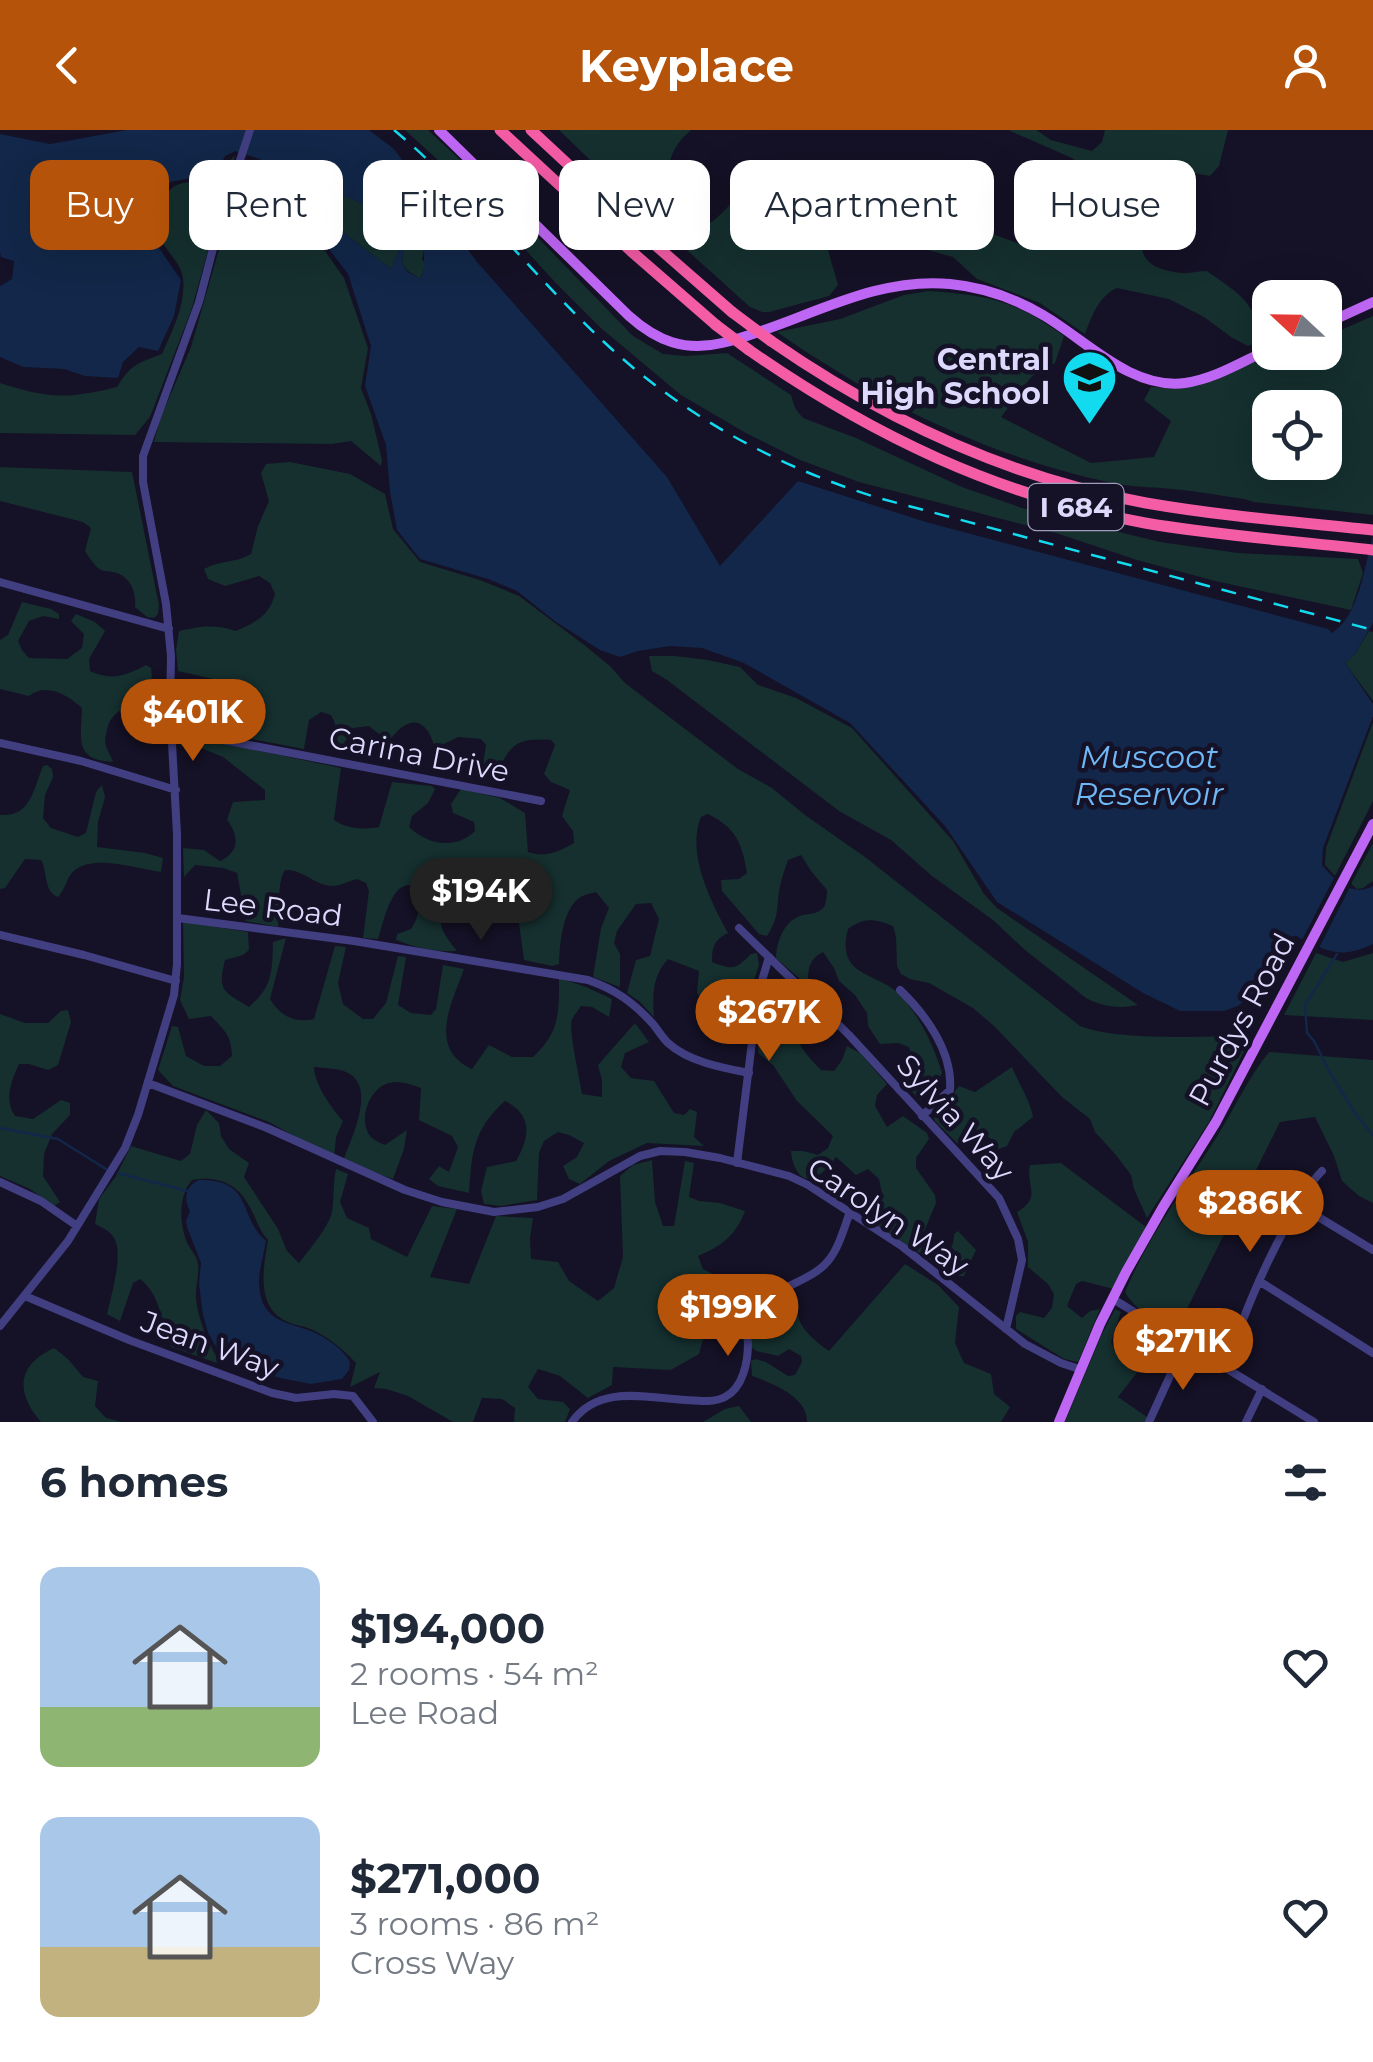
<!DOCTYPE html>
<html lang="en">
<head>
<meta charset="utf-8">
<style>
	:root { --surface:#fff; --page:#f6f6f7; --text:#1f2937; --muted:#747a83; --accent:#b45309 }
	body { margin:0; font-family:Montserrat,sans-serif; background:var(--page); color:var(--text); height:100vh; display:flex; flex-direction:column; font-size:38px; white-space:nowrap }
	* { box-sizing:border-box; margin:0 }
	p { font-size:32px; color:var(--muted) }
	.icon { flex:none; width:55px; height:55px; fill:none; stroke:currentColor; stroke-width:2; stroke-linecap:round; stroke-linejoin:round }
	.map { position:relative; height:1292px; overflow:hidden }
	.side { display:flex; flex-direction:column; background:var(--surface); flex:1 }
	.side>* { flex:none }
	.guide { position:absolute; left:30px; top:30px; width:1315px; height:90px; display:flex; gap:20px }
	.needle { width:65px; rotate:292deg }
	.controls { position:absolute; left:1252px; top:150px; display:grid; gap:20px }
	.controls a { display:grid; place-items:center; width:90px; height:90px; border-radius:20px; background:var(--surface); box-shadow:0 10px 40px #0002; font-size:50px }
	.price { position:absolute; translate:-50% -85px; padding:0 22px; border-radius:35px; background:var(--accent); color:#fff; font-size:32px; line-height:65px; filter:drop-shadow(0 2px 5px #0008) }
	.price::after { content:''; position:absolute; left:50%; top:60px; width:30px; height:22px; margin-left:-15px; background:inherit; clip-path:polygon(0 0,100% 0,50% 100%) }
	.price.selected { background:#222; color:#fff }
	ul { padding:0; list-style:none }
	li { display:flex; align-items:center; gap:30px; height:250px; padding:0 40px }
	li span { display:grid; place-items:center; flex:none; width:280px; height:200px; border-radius:20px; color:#555 }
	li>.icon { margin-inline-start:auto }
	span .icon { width:120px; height:120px; fill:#fffc; stroke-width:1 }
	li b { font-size:42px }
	h2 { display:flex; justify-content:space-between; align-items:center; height:120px; padding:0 40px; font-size:42px }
	.pill { padding:0 35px; border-radius:20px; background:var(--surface); box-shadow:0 10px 40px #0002; font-size:35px; line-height:90px }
	.pill.selected { background:var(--accent); color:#fff }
	header { display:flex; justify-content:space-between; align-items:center; height:130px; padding:0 40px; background:var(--accent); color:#fff; font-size:45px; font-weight:700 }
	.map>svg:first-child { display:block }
	.green { fill:#15302f; fill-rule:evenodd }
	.water { fill:#122749; fill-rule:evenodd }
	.pier { fill:#151126 }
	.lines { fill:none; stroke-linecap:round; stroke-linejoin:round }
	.stream { stroke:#122749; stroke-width:2.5 }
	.minor { stroke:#413f82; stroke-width:8 }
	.major { stroke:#bf67f5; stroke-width:10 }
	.highway { stroke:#f45ca6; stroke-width:11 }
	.rail { stroke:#12dbf0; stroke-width:2.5; stroke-dasharray:15 12; stroke-linecap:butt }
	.highway-bridge { stroke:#f45ca6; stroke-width:11 }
	.labels { text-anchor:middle; stroke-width:9; stroke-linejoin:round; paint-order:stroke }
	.shield { fill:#151126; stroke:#a19dbc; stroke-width:2.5 }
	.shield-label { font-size:28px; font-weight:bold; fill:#ddd9fd }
	.poi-label { font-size:30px; font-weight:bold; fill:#ddd9fd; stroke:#151126; text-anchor:end }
	.street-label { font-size:30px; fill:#ddd9fd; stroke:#151126 }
	.water-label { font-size:32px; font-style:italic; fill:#6eb8f6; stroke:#151126 }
</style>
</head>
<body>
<header><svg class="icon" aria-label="back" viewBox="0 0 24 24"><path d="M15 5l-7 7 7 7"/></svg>Keyplace<svg class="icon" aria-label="person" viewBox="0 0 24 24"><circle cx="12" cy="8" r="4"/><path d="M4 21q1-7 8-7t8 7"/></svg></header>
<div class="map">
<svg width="1373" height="1292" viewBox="0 0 1373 1292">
	<rect width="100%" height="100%" fill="#151126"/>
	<path class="green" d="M405,0h23l56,52 149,154 30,18 23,2 41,-3 64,42 4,13 8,10 53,20 106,49 60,21 138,34 78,11 120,6 5,14 -12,37 -136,-29 -78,-21 -81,-27 -197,-51 -59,-22 -56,-28 -63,-37 -79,-66 -49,-49 -80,-88z
		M559,0h132c-8,7 -15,15 -19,25 -9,23 -14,71 21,71 14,0 18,-3 28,-12 11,-11 18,-18 20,-33l6,-3 43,-5 17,4 31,108 -9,11 -60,16h-7l-12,-5 -111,-100z
		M1008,0h28l15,10 41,11 10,-9 3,-12h123l-9,36 -9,10 -32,-6c-21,36 -72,96 4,103 8,1 16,-2 25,-2 29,21 42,26 56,62l-8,10 -7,3 -17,-9 -27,-20 -35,-18 -52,-11c-19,9 -25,28 -32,46l-45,-31 -63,-24 -24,-22 -50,-14 -23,-13 -3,-6 1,-14 10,-8 13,-1 122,44c8,1 17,4 24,2 31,-9 32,-55 38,-80l-13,-9z
		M235,25l-44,156 -41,106 -15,18 -135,-2v-50c50,16 67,16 117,4 14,-23 21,-24 45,-33 10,-23 24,-49 21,-75 -2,-24 -36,-36 -23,-70 2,-6 6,-16 11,-20 11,-11 31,-4 44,-11 9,-5 13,-16 20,-23z
		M246,31l10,3 22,26 37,47 29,41 24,70 -7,40 10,26 11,46 -1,6 -30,-25 -19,3 -178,-2 6,-23 31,-72 51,-178z
		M317,54l40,17 44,29 -1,18 -9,21 -60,-46 -29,-24 3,-9z
		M414,93l12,16 -4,20 4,6 -6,14 -12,-8 -6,-8 4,-36z
		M929,161c59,4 87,10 135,45l-9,27 -23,13 -31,41 90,46 63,-6 17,-36 -27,-21 7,-13c51,3 73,-11 118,-32l2,7 20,-9 34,-1v-15l48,-21v199l-119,-13 -10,-3c-27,-4 -55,-9 -83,-11 -18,-1 -35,-2 -53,-6 -120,-26 -231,-80 -331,-150l63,-13 64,-24zM1270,278h55v54h-55z
		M290,332l60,12 35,20 8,35 27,33 60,18 39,16 64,48 27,22 15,17 51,39 62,47 34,19 33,27 60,42 215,169c34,14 117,11 156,10l13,5 -40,81 -62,96 -13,-29 -3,-14 -15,-20 -21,-23 -5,-13 -28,-22 -68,-71 -21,-18 -44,-25 -19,-4 -9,-5 -4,-8 -1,-29 -3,-11c-19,-7 -28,-9 -45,3 -13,50 31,42 53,67 19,21 33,50 41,77l-11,21 -11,7 -8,-9 1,-10 6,-6 -10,-29 -11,-4 -18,1 -12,-18 -1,-13 -12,-18 -16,-14 -5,-13 -11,-16c-15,8 -15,17 -15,34l-32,-28c0,-15 8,-37 24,-42 8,-3 18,-1 24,-9 2,-4 3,-13 3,-17l-16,-19 -10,-16 -13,5c-3,9 -6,17 -8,26 -4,21 0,30 -13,50l-8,-2 -37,-43 -1,-11 18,-1 8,-6c-5,-30 -11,-45 -39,-59l-7,3c-15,36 10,85 27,116 -14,7 -16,14 -16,29 21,8 23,8 39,-8l6,-1 2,12 -8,25 -7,48 -12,-12 -26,-6 2,-13 -11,-14 2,-22 -31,-12c-15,16 -16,36 -14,58l-15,-16 -12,-8 9,-33 14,-4 9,-37 -8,-16 -15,1 -19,27 -3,12 6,11v33l-27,-10 8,-49 8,-20 -13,-16c-4,1 -13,3 -17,6 -17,13 -19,46 -20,66l-7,2 -28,-6 -6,-44 -34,-18 -1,-13 -9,-11h-12l-9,6c-13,34 -22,40 4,71 -22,1 -41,-3 -61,-11l1,-6 14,-5 5,-9 9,-29c-2,-1 -13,-6 -15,-6 -20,-1 -27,40 -32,54l-15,-1 6,-47 -3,-8 -9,-4c-8,2 -17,7 -24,7 -18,0 -30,-17 -48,-16 -9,14 -4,39 -7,57l-32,-6 -9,-48 -14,-5 -28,-3 -11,12 -1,-29 21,2 16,11c20,-9 19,-26 7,-41l6,-18 32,-2v-10l-42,-33 -22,-9 -21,-2 3,-11 158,33 -7,52c13,9 30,10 45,7l13,-45 40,4 3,3 -7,14 -16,13 -3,11c19,18 46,23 66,4l-1,-9 -21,-9 -2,-9 10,-15 39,9 25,15 3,39c17,6 30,0 46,-9l-1,-12 -11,-15 8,-26 -19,-8 -7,-8 11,-29 -4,-5c-41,-3 -40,9 -58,38l-6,-1 -5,-6 4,-26 -5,-6 -23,-2 -22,11c-3,-4 -4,-10 -7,-15 -16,-26 -37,3 -46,16l-3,-3 -1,-12 -10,-8 -16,2 -13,22 -5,1 -4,-7 4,-21 -4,-8 -10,-3 -12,8 -5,29 -125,-24 1,-14 35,-3 7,-8 4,-13 -4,-6 -44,-10 -2,-21 3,-19c22,-5 36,-7 57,0 20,-9 33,-15 39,-37l-5,-11 -11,-7 -34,10 -17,-7 -4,-10c15,-9 33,-6 47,-15l7,-28 11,-25 -8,-28 5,-9z
		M0,337l132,5 27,133 -1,9 -4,4 -7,-1 -12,-10c1,-14 -3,-28 -18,-34 -5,-2 -11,-1 -16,-3 -7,-4 -12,-13 -16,-19l6,-23 -8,-6 -83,-21z
		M22,472l29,7 8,5v5l-16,-3 -14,5 -11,20 4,9 7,8 38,1 15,-11 2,-14 -13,-13 5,-7 19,8 10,9 -16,28 1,12c21,10 36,5 56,-6l5,3c7,42 -38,30 -44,62 -1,6 -3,10 -1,16 2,6 5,10 7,16 -39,-2 -32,-22 -31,-54 -14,-13 -36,-26 -53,-12l-29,-7v-49l8,-5z
		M1369,501l4,1v69l-28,-38 10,-9z
		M649,526h25l34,4 32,7 18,18 38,13 56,30 101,113 31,53 13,14 141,97c-18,4 -35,2 -52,-7l-61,-48 -32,-30 -61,-44 -41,-36 -52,-29 -172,-131 -15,-9z
		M1373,592v79l-38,75 -10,-11 1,-17z
		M47,635l5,4 1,8 -8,18 -2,23 8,10 27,9 8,-4 10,-41 6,-7 3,12 -7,25 -1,25 48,6 18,5 -2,14c-23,-3 -66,-18 -86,-2 -9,7 -9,19 -17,27 -15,-6 -10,-25 -17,-37l-16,-1 -20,29 -5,1v-74c31,2 33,-25 43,-49z
		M1373,713v38l-10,7 -6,1 -6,-5z
		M183,792l65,10 1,18 -6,5 -18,5c-8,32 -1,31 24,47 24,-21 23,-35 24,-65l13,-4 -16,61c11,18 25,24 44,20l21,-73 11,1 -8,36 5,21 20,15h10l13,-16 12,-47 8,1 -8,48 13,8 20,2 5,-6 7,-44 21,4c-12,34 -37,79 8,100l17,-24 23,12h21c27,-25 26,-44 26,-79l27,9 26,12 -3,18 -17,-10 -11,-1c-1,2 -9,12 -9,14 -4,8 8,60 10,74l20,3v-17l-4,-15 37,-42 14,19 -24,11 -4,14 10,11 23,3 20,32 10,2 6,-6 7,3 -3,25 10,9 -57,-3 -38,18 -29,23 -11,-5 -6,-13 14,-9 7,-14 -15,-8 -11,-3 -14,9 -5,12 -2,47 -36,6 -17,-2 -3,-13 6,-24 29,-6c14,-24 17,-46 -11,-60 -32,29 -33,51 -36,92l-31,-7 -9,-7 10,-13 10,6 9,-25 -6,-11 -33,-16 2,-32c-9,-3 -22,-8 -32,-5 -20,5 -32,38 -18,54 4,4 9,6 14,8l22,-15 -3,19 -11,30 -50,-18c8,-23 35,-75 3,-89 -8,-4 -23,-4 -32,-5 0,16 17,41 29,54l-7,16 -2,21 -65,-36 -96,-36 -15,-16 14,-44 6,1 8,29 18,10h16l12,-10c-1,-21 -7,-25 -21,-40l-22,3 -9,-19 4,-23z
		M1316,823l27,9 30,-9v67l-89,-5z
		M68,880l3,12 -13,43 -10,5 -19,-6h-10c-8,17 -15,36 -4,52l18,3 28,-19 9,3v12l-18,19 -8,20 -1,22 17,26 -6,4 -24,-17 -30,-13v-162l25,9h23l13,-12z
		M789,889l7,4c-3,20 12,33 25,47l13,1 8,-11 5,-14 13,7 27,31 -10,11 -2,11 12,21 16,-11 24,17 2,6 -13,19v10l19,27 1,8 -13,31 4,10 12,11c12,-3 15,-10 15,-21l4,-3 18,19 -12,26h-9l-86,-56 2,-7 12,-15 -4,-19 -11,-10 -12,6 -20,-18c-5,6 -12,16 -19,19 -17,10 -25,-11 -26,-25h12l15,4 10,-7 5,-12 -36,-35 -24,-36 -15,-12 1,-31 19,16h4z
		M1269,922l104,8v143l-14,-7 -17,-15 -8,-25 -19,-39 -35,5 -104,209c-18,-10 -41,-20 -51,-39 23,-55 59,-103 91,-154 18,-28 31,-59 53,-86z
		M1012,937c7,17 18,33 21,50l-19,15 -7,14 -8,3c-8,-13 -17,-17 -31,-22l-10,17 -23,-23 -1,-3 25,-32 16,6z
		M206,980l13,13 2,13 8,13 20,14 -5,14 34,52 9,22 12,12c10,-13 29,-35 33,-51 2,-11 1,-30 4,-43l12,5 -8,28 7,16 22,10 2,11 36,18 25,-51 25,3 -27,68 39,7 27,-68 37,2 -3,20 1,21 27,3 11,19 29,20 16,-13 9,-31 -3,-81 13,-11 19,-5 3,42 8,24h11l11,-65 9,2 -5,34 10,4 21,2 25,8c-9,24 -23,35 -47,45l5,13 14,7c2,21 -12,56 -18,78l-28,16 -58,-3 -1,18 -24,13 -28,-22 -22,-7 -10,18 10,12 25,3 7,7 -5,13h-51l1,-14 -13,-9 -20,-1 -9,24h-20l-45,-26 -22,-7 -12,-1 6,-16 -30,15 6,-24c-13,-14 -27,-25 -43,-33 -8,-4 -15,-4 -23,-7 -35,-14 -27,-53 -22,-83 -10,-11 -12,-23 -20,-36 -12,-22 -33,-28 -56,-24 -13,15 -13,41 -6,60 2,7 9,13 11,20 4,11 -2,26 -1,38 2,24 14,46 24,66l-49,-17c-9,-24 -11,-53 -31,-68l-7,4 -13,38 -13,-7c4,-18 16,-58 8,-74 -4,-9 -12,-12 -20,-16l4,-25 17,-23 15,-30 50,15 9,-7 7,-29z
		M1061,1033l85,64 -32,62 -32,-8 -6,3 -9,22 15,12 8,-7 10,-2 -22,53 -14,-3 -48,-30v-13l4,-4 24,6 8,-10 2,-14 -6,-10 -20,-17v-25l-11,-30c26,-16 8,-25 13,-47z
		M905,1134l33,21 21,22 -4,36 9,20 27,11 3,20 16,13 -9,15h-194c1,-25 -35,-39 -55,-46l-1,-15 4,-2 11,3 22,14 7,-1 7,-13 -1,-6 -12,-7 -11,7 -22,-5 -5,-4c2,-25 11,-38 36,-44l11,9c-1,15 19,31 31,39z
		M1115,1179l6,3 -10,30 5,10 13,2 15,-31 32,24v10l-7,13 -27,-4 -24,31 29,20 -2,5h-80l36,-86z
		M54,1218l14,11 15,18 15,4 -3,25 11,12 16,4h-81c-26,-30 -24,-57 13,-74z
		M739,1276l12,16h-48l22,-13z"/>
	<path class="water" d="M127,0h242l25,19 83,113 190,215 53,89 78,-85 128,41 402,107 4,4c28,-19 32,-66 41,-98v88l-18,31 -10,9 28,41v12l-50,132 -1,17c13,16 31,32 51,21v58c-33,16 -46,7 -77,-8l-8,1 -6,7 -32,53 -12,9 -14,5h-44l-37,-18 -146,-91 -52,-76 -95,-103 -106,-60 -42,-15 -32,-2 -32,5 -18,6 -20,-7 -44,-28 -39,-31 -29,-12 -68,-20 -23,-29 -7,-38 -4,-47 -21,-59 6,-40 -23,-72 -88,-115 -25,-8 -10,5 -8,17 -47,9 -16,30 -2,26 29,42 -7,36 -16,35 -19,-4 -16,15 -5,16 -33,-2 -21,-7 -41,-2 -23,-10v-71l12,-7 2,-18 -13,-4 -1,-5v-118l50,10zM317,54l40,17 44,29 -1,18 -9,21 -60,-46 -28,-25 2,-8zM414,93l5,4 -3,7 10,5c-6,19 3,25 -6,40l-12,-7 -6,-9 4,-36z
		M199,1050c55,-1 39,37 67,61 -2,14 -7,27 -7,41 1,34 18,38 46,47 16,5 37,18 45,33l-1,8 -7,9 -31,5 -26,-5 -23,-6 -16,-9 -20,-6 -8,-8 -10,-17 -5,-18 -4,-31 2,-21 -14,-36 -1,-6 4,-10c-7,-12 -4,-26 9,-31z"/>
	<path class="pier" d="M1336,744l16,9 -35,69 -17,-8z"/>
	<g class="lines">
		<path class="stream" d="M1337,824l-32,51 2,28 7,8 16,32 27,43 16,19
			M0,998l58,11 48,30
			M118,1043l69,18"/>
		<path class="minor" d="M0,452l169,47
			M171,600l370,71
			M0,613l81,18 95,29
			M178,788l176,23 234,39c28,10 45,22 65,44 5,6 9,13 15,19 21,19 55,25 81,30
			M739,798l110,107 150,163 19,41 4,21 -16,69
			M0,805l84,20 92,26
			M900,860c26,25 53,62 50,100l-28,26
			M148,953l119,45 138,62 37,12 52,10 44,-5 25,-8 77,-43 20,-5 25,1 35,6 69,18 19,9 95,62 122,97 36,19 21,7
			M737,1033l21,-169 11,-37
			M0,1052l41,19 36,25
			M1295,1080l25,8 53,32
			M1259,1151l114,72
			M25,1166l104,44 143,53 24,5 38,-4 19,2 20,26
			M1113,1169l201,123
			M0,1196l68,-85 57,-93 13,-33 36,-120 3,-31v-130l-7,-127 1,-51 -5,-52 -23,-122v-26l56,-154 22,-84 29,-88
			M1225,1237c18,-49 37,-98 63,-144 10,-19 19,-37 34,-52
			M572,1292c27,-38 74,-24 114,-22 13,1 27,3 39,-3 18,-9 23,-35 23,-54 -1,-8 -3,-15 0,-23 10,-30 61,-35 80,-59 11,-13 16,-33 22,-49
			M1149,1292l26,-57 17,-18
			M1246,1292l16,-33"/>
		<path class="major" d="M439,0l190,186c28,25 56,36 93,27 76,-18 147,-67 228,-59 33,3 64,14 93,31 43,25 88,75 142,68 30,-4 58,-22 85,-34
			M1325,194l48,-22
			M1059,1292l41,-98 26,-52 37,-65 53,-85 157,-298"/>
		<path class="highway" d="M500,0l131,121 85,74
			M531,0l114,106 87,76
			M771,211c114,79 238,137 375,162 75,13 151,19 227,27
			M749,220c122,85 249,146 396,173 76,13 152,18 228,27"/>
		<path class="rail" d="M394,0c77,64 137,144 210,212 78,73 170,123 271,155l498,133"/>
		<path class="highway-bridge" d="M732,182l39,29
			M716,195l33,25"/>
	</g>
	<defs>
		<symbol id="school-pin" viewBox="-11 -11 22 30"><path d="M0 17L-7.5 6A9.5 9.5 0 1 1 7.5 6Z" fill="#12dbf0" stroke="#151126"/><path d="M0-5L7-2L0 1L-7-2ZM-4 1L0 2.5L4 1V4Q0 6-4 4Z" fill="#111"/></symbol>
	</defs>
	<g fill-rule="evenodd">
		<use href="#school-pin" x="1058" y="216" width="63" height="86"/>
	</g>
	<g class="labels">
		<rect class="shield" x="1028.5" y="354" width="95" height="46" rx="8"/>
		<g class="shield-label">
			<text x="1076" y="387">I 684</text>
		</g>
		<g class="poi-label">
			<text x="1050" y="240">Central<tspan x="1050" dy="34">High School</tspan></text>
		</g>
		<g class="street-label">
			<text transform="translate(419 625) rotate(11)" y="10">Carina Drive</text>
			<text transform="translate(273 778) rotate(7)" y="10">Lee Road</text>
			<text transform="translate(1242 890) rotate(-62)" y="10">Purdys Road</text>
			<text transform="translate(955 988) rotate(48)" y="10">Sylvia Way</text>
			<text transform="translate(888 1087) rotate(34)" y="10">Carolyn Way</text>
			<text transform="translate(210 1215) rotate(20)" y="10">Jean Way</text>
		</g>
		<g class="water-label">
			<text x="1149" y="638">Muscoot<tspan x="1149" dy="37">Reservoir</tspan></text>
		</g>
	</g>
</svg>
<div class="controls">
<a><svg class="needle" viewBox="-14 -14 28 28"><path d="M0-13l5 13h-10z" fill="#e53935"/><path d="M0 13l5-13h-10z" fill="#747a83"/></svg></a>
<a><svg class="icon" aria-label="locate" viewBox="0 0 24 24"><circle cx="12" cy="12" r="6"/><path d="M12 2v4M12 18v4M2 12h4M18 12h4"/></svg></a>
</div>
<b class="price" style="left:193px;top:634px">$401K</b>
<b class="price selected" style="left:481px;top:813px">$194K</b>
<b class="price" style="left:769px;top:934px">$267K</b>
<b class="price" style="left:1250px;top:1125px">$286K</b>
<b class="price" style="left:728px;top:1229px">$199K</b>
<b class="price" style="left:1183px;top:1263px">$271K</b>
<div class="guide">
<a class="pill selected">Buy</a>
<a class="pill">Rent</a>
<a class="pill">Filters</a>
<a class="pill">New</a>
<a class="pill">Apartment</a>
<a class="pill">House</a>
</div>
</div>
<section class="side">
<h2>6 homes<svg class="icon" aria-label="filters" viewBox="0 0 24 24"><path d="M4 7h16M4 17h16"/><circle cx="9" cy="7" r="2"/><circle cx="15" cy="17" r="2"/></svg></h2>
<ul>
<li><span style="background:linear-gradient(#a9c7e8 70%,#8fb573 0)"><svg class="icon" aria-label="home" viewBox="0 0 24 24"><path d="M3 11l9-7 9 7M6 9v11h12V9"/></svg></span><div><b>$194,000</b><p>2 rooms · 54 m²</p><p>Lee Road</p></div><svg class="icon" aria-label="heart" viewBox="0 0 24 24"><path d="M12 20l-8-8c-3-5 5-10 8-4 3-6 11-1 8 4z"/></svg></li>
<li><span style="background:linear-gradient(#a9c7e8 65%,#c2b280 0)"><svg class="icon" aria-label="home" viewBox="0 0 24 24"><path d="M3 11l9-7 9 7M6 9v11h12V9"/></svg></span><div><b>$271,000</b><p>3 rooms · 86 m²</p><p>Cross Way</p></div><svg class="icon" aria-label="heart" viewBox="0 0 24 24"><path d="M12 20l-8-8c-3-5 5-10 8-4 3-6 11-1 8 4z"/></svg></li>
</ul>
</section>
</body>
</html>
